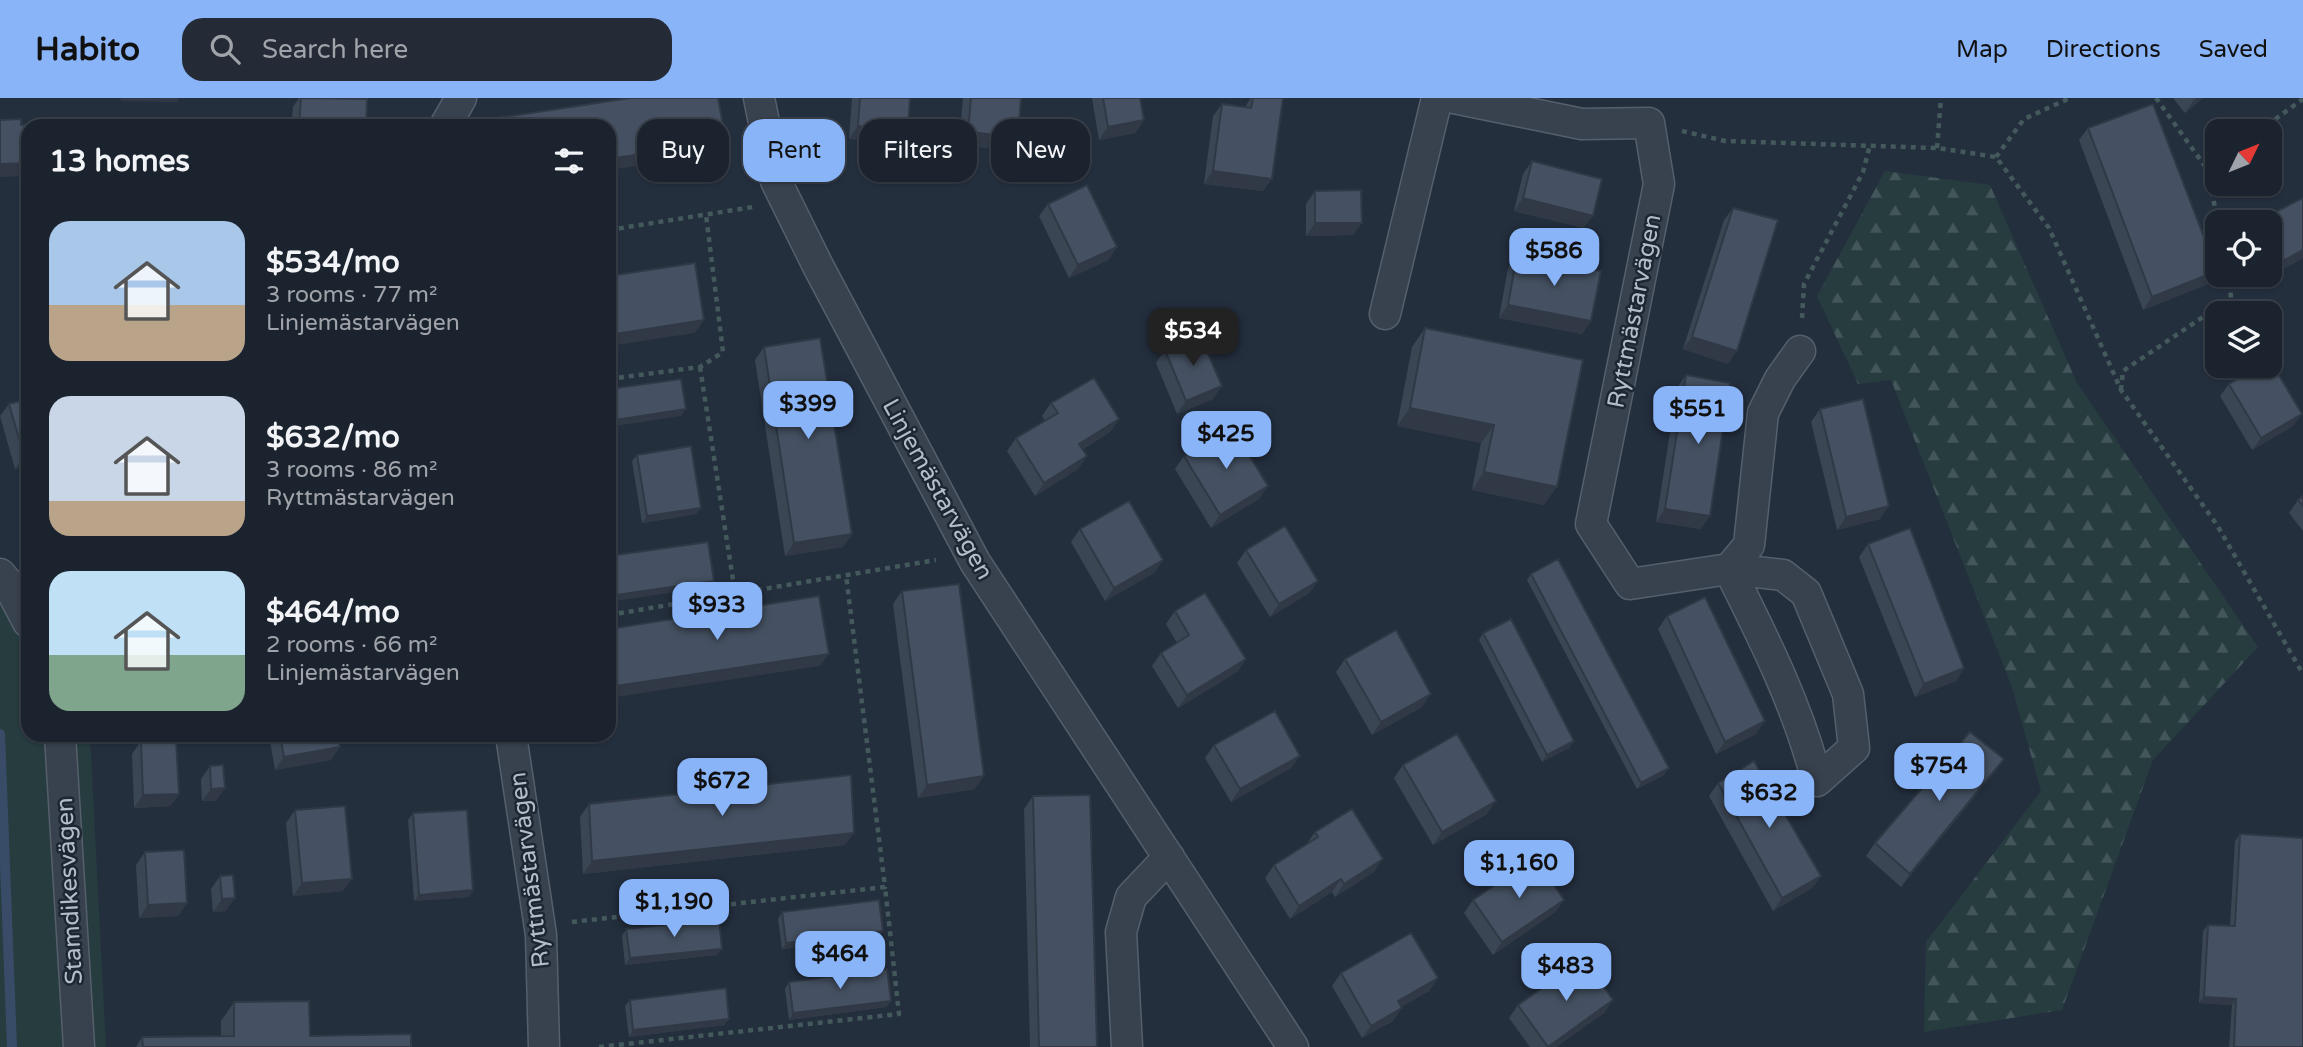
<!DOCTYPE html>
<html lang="en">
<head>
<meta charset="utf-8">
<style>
	:root { --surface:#1b232e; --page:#242b36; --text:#f1f3f6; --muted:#a0a4aa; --line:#39404a; --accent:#8ab4f8 }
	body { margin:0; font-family:"Varela Round",sans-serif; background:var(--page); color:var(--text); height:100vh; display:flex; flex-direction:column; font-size:26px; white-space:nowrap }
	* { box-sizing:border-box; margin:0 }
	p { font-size:23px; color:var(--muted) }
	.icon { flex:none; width:38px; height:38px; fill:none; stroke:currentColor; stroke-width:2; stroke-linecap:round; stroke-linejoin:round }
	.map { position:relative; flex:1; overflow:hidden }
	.side { position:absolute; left:21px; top:21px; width:595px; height:623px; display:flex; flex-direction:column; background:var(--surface); border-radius:21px; box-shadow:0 2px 5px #0004,0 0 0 2px var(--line) }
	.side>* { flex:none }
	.hud { position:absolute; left:637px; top:21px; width:665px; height:63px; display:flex; gap:14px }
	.needle { width:46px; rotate:47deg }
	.controls { position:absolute; left:2205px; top:21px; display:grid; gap:14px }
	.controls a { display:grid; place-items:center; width:77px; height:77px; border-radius:14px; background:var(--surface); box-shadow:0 2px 5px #0004,0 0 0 2px var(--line); font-size:35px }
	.price { position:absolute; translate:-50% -60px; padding:0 16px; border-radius:14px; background:var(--accent); color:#111; font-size:23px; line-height:46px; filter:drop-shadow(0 2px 4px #0008) }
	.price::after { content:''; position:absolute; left:50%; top:42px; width:21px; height:16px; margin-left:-10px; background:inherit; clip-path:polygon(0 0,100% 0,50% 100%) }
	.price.current { background:#222; color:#fff }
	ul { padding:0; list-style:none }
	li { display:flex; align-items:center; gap:21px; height:175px; padding:0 28px }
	li span { display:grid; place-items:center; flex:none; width:196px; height:140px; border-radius:21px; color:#555 }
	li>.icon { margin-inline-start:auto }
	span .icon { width:84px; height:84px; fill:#fffc; stroke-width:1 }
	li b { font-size:30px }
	h2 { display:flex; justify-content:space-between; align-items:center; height:84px; padding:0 28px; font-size:30px }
	.tag { padding:0 24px; border-radius:21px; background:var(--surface); box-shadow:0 2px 5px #0004,0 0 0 2px var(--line); font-size:24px; line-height:63px }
	.tag.current { background:var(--accent); color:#111 }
	header { display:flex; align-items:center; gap:42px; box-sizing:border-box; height:98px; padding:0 35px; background:var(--accent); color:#111 }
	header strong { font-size:33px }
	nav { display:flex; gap:38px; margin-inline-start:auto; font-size:24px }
	.search { width:490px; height:63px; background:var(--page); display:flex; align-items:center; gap:18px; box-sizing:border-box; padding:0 24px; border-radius:21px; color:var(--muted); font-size:26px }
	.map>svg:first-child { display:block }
	.forest { fill:url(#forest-firs) }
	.green { fill:#263c3f }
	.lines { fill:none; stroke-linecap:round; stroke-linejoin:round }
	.stream { stroke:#394c67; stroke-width:10 }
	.minor-casing { stroke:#565f6c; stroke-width:33 }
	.path { stroke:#44595c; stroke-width:4.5; stroke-dasharray:5 5; stroke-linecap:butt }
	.minor { stroke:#38414e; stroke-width:30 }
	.wall { fill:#3b4654 }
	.shaded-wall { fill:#303945 }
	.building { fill:#455162; stroke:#303945; stroke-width:2 }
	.labels { text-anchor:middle; stroke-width:5; stroke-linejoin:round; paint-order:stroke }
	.street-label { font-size:24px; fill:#b4bcc9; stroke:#1d2633 }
</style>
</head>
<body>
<header>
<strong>Habito</strong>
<div class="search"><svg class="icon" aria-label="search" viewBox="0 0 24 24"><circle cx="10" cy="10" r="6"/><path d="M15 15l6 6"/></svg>Search here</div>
<nav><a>Map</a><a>Directions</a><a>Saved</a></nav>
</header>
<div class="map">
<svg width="2303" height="949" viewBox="0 0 2303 949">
	<defs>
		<pattern id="forest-firs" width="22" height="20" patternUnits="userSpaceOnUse" patternTransform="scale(1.75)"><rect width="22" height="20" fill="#263c3f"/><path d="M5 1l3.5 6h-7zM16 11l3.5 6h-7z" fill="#435659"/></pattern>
	</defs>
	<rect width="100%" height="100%" fill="#242f3e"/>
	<path class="forest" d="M1885,73l105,14 87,198 181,264 -105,113 -91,250 -138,22 2,-90 115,-151 -29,-104 -121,-307 -33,4 -41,-88z"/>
	<path class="green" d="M0,459l28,32v146h62l16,312h-106z"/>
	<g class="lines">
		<path class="stream" d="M0,636l12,313"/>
		<defs>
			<path id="minor" d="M759,0l17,83 42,85 157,296 318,485
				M1454,0l128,26 67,-1 10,61 -68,340 39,60 99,-15c34,68 69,137 88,212l37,-33 -6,-54 -42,-101 -23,-18 -54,-6 20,-24 14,-132 17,-34 20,-28
				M445,28l16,-28
				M1385,216l52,-216
				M0,476l7,8 21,40
				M60,637l19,312
				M511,637l30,200 3,112
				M1127,949l-6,-115 10,-35 38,-40"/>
		</defs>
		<use href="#minor" class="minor-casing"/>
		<path class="path" d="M2156,0l51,71 11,53
			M1682,33l43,10 212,7 59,9 53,71 72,162 96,135 86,149
			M2259,33l44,-32
			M1937,50l4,-50
			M1996,59l28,-38 46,-21
			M2207,71l10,-7
			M609,132l144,-23
			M1802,220l2,-34 59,-112 7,-27
			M700,269l35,226
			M609,281l91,-12 23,-15 -17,-137
			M2121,292l2,-19 108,-73 -2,-23
			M609,517l327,-55
			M22,555l6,12
			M572,824l313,-35 -39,-312
			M599,949l300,-33 -14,-127"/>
		<use href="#minor" class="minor"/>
	</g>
	<path class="wall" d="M299,0h56l11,28h-75l2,-19z
		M852,0h58l-2,31 -9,13 -50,-3z
		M963,0h58l-3,39 -9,13 -50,-5z
		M1092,0h48l4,22 -9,13 -36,7z
		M1251,0h28l-16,93 -59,-7 9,-68 9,-12 23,3z
		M2173,0h30l-18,15z
		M2088,30l120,156 -65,26 -64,-170z
		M1532,63l52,67 -70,-17 9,-37z
		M1315,93l38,44 -47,1v-32z
		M2303,100v60l-29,16 -4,-9v-43h-10l2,-3z
		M1048,106l69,43 -9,13 -39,18 -30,-62z
		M1733,110l-5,156 -45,-15 41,-129z
		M1517,157l74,66 -9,13 -83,-16 9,-50z
		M1425,230l158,32 -39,145 -72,-15 9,-47 -84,-17 15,-79z
		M764,249l88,187 -9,13 -58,9 -30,-196z
		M1165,252l48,49 -36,15 -21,-51z
		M1686,277l15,154 -45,-7 21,-134z
		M2229,286l64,42 -41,24 -32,-54z
		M28,301v66l-13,4 -15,-53 9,-12z
		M1051,305l68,16 -9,13 -27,17 4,7 -9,13 -43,27 -28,-45 9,-13 29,-17 -3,-5z
		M1820,311l60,110 -43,11 -26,-108z
		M637,357l64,53 -5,6 -54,9 -10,-62z
		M1184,358l84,30 -9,13 -48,29 -36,-59z
		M2303,398v35l-14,-18 9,-13z
		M1080,431l83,31 -9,13 -49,28 -34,-59z
		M1868,446l96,124 -8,13 -41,16 -56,-140z
		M1246,452l72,31 -9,12 -39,24 -33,-54z
		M1531,476l133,201 -27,14 -110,-209z
		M902,493l73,198 -57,9 -25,-194z
		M1175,513l71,48 -9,13 -59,36 -26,-42 9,-13 16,-10 -11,-19z
		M1667,518l89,118 -40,20 -58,-125z
		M1483,535l91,108 -5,7 -27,14 -63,-122z
		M1345,561l77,48 -50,28 -36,-63z
		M269,637h69l-7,25 -56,10z
		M141,643l38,53 -9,12 -36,2 -2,-54z
		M1214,647l77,23 -60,34 -26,-44z
		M2004,661l-9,13 -94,115 -35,-31 9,-13z
		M1403,667l84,49 -54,31 -39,-67z
		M210,668l6,35h-14l-1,-22z
		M1718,685l103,93 -9,12 -39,23 -64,-115z
		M1033,698l64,251h-67l-6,-238z
		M589,706l256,41 -262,29 -3,-57z
		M295,712l48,81 -50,5 -7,-73z
		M413,715l60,77 -4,7 -55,4 -6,-81z
		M1315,734l59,40 -39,25 -3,-5 -42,27 -25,-41 9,-13 32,-20z
		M2240,736l63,213h-74l3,-42 -33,-2 4,-72 5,-6 22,1 5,-85z
		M145,754l42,51 -9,13 -39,2 -3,-53z
		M220,778l6,35 -13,1 -2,-23z
		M1473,802h91l-9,12 -62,43 -29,-42z
		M782,814l96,25 -96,12 -4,-30z
		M626,831l96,20 -5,6 -92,10 -3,-29z
		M1341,875l97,5 -9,13 -28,16 -8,14 -31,17 -30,-52z
		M789,884l102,19 -5,6 -97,13 -4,-31z
		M630,902l99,19 -5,6 -95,12 -4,-31z
		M1613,902l-9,13 -48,34h-26l-21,-29 9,-13z
		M234,904l76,34 101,11h-275l6,-10 79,-1v-15z"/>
	<path class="shaded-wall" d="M121,0h58l-2,4 -57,-1z
		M2197,0h6l-18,15 9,-13z
		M1144,22l-9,13 -36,7 9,-13z
		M858,28l50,3 -9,13 -50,-3z
		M968,34l50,5 -9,13 -50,-5z
		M726,43l-9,13 -108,16v-11z
		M28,65v13l-28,1v-13z
		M1213,73l59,8 -9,12 -59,-7z
		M1523,100l70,18 -9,12 -70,-17z
		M1315,125h47l-9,12 -47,1z
		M1117,149l-9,13 -39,18 9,-13z
		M2303,152v8l-29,16 9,-13z
		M2217,173l-9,13 -65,26 9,-13z
		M1508,207l83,16 -9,13 -83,-16z
		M704,222l-9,13 -86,13v-11z
		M1692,239l45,14 -9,13 -45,-15z
		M1222,288l-9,13 -36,15 9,-13z
		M1410,310l84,17 -13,18 -84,-17z
		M686,311l-5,7 -72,11v-6z
		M2302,316l-9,12 -41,24 9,-12z
		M1119,321l-9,13 -40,24 9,-12z
		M28,357v10l-13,4 9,-13z
		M1087,358l-9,13 -43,27 9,-13z
		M1484,374l73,15 -13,18 -72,-15z
		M1268,388l-9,13 -48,29 9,-13z
		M1889,408l-9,13 -43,11 9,-13z
		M701,410l-5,6 -54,9 5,-7z
		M1665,411l45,7 -9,13 -45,-7z
		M852,436l-9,13 -58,9 9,-13z
		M1163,462l-9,13 -49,28 9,-13z
		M714,483l-5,6 -100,15v-6z
		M1318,483l-9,12 -39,24 9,-13z
		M829,556l-9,12 -211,32v-11z
		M1246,561l-9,13 -59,36 9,-13z
		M1964,570l-8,13 -41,16 9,-13z
		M1431,596l-9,13 -50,28 9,-13z
		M1765,623l-9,13 -40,20 9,-12z
		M1574,643l-5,7 -27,14 5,-7z
		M340,649l-9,13 -56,10 9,-13z
		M1300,658l-9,12 -60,34 9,-13z
		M2004,661l-9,13 -94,115 9,-13z
		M1669,670l-5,7 -27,14 4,-6z
		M984,678l-9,13 -57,9 9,-13z
		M225,690l-9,13h-14l9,-12z
		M179,696l-9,12 -36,2 9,-13z
		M1496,703l-9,13 -54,31 9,-13z
		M854,735l-9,12 -262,29 9,-13z
		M1383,761l-9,13 -39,25 9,-13z
		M1821,778l-9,12 -39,23 9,-13z
		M352,781l-9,12 -50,5 9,-13z
		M1341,781l-9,13 -42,27 9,-13z
		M473,792l-4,7 -55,4 5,-6z
		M235,800l-9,13 -13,1 9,-13z
		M1564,802l-9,12 -62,43 9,-13z
		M187,805l-9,13 -39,2 9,-13z
		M883,833l-5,6 -96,12 4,-6z
		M722,851l-5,6 -92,10 5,-7z
		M1438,880l-9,13 -40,23 9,-13z
		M2204,899l32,2 -4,6 -33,-2z
		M1613,902l-9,13 -48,34h-9z
		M891,903l-5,6 -97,13 4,-7z
		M1402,910l-9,13 -31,17 9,-12z
		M729,921l-5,6 -95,12 4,-7z"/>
	<path class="building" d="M301,0l66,1 -1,27h-67z
		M630,0h88l8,43 -117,18v-33h-117l-1,-7z
		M860,0h50l-2,31 -50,-3z
		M971,0h50l-3,39 -50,-5z
		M1103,0h37l4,22 -36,7z
		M1253,0h30l-11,81 -59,-8 9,-67 29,4z
		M2153,6l64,167 -65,26 -64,-169z
		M21,21v6h32v1h-25v37l-28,1v-44z
		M1532,63l70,18 -9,37 -70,-18z
		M1087,87l30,62 -39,18 -30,-61z
		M1361,92l1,33h-47v-32z
		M2303,100v52l-20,11 -13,-26v-13h-7l-1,-3z
		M1733,110l45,12 -41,131 -45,-14z
		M1517,157l84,16 -10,50 -83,-16z
		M695,165l9,57 -95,15v-59z
		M1425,230l158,32 -26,127 -73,-15 10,-47 -84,-17z
		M1200,237l22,51 -36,15 -21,-51z
		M820,240l32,196 -58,9 -30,-196z
		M2270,262l32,54 -41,24 -32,-54 30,-18h11z
		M1686,277l44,8 -20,133 -45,-7z
		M1094,280l25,41 -40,25 8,12 -43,27 -28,-45 42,-25 -7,-10z
		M681,281l5,30 -77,12v-32z
		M28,301v56l-4,1 -15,-52z
		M1863,301l26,107 -43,11 -26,-108z
		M1232,329l36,59 -48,29 -36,-59z
		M691,348l10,62 -54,8 -10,-61z
		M2303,398v10l-5,-6z
		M1129,403l34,59 -49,28 -34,-59z
		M1285,428l33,55 -39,23 -33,-54z
		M1910,430l54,140 -40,16 -56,-140z
		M708,444l6,39 -105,15v-40z
		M1558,461l111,209 -28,15 -110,-209z
		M959,486l25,192 -57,9 -25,-194z
		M1205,495l41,66 -59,36 -26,-42 28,-18 -14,-24z
		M819,498l10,58 -220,33v-58z
		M1705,499l60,124 -40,21 -58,-126z
		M1511,521l63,122 -27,14 -64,-122z
		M1396,532l35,64 -50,28 -36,-63z
		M1275,613l25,45 -60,33 -26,-44z
		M1970,634l34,27 -94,115 -35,-31z
		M1457,636l39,67 -54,31 -39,-67z
		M280,637h58l2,12 -56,10z
		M176,641l3,55 -36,1 -2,-54z
		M1754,663l67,115 -39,22 -64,-115z
		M223,667l2,23 -14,1 -1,-23z
		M851,677l3,58 -262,28 -3,-57z
		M1090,697l7,252h-58l-6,-251z
		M345,708l7,73 -50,4 -7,-73z
		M1352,711l31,50 -39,25 -3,-5 -42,27 -25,-41 44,-28 -3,-5z
		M467,712l6,80 -54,5 -6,-82z
		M2240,736l63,4v209h-69l2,-48 -32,-2 4,-72 27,1z
		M184,752l3,53 -39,2 -3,-53z
		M1536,759l28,43 -62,42 -29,-42z
		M233,777l2,23 -13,1 -2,-23z
		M879,802l4,31 -97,12 -4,-31z
		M719,821l3,30 -92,9 -4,-29z
		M1411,835l27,45 -40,23 4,7 -31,18 -30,-53z
		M1584,860l29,42 -65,47 -30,-42z
		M887,871l4,32 -98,12 -4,-31z
		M726,890l3,31 -96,11 -3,-30z
		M309,903l1,35 101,-2v13h-268l-1,-10 92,-1v-34z"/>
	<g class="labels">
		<g class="street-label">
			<text transform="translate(1634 213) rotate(-79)" y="8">Ryttmästarvägen</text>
			<text transform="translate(938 391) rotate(61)" y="8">Linjemästarvägen</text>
			<text transform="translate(529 772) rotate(-97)" y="8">Ryttmästarvägen</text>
			<text transform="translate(69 793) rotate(-93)" y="8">Stamdikesvägen</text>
		</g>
	</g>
</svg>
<div class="controls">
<a><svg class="needle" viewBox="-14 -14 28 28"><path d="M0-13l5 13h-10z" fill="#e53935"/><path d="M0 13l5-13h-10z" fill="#a0a4aa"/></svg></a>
<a><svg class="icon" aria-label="locate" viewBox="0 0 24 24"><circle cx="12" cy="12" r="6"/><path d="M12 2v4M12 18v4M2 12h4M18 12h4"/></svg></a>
<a><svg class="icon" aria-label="layers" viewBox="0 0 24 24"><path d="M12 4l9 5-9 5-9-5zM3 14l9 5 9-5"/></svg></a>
</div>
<b class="price" style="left:1554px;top:190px">$586</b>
<b class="price current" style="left:1193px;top:270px">$534</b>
<b class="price" style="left:808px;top:343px">$399</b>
<b class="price" style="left:1698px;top:348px">$551</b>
<b class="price" style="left:1226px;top:373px">$425</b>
<b class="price" style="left:717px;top:544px">$933</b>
<b class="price" style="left:1939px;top:705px">$754</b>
<b class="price" style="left:722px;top:720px">$672</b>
<b class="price" style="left:1769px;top:732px">$632</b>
<b class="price" style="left:1519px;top:802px">$1,160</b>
<b class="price" style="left:674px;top:841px">$1,190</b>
<b class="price" style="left:840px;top:893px">$464</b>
<b class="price" style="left:1566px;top:905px">$483</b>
<div class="hud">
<a class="tag">Buy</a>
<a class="tag current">Rent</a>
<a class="tag">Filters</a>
<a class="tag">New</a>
</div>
<section class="side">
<h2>13 homes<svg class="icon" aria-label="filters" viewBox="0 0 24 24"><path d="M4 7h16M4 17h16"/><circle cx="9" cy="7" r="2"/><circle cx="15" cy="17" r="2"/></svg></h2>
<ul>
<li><span style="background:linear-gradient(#a9c7e8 60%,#b9a48a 0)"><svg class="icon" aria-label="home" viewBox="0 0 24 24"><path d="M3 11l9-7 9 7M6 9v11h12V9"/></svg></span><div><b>$534/mo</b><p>3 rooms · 77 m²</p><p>Linjemästarvägen</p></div></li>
<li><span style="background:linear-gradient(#c9d6e8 75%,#b9a48a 0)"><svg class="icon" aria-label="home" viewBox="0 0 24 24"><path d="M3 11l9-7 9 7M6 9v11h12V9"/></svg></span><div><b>$632/mo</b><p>3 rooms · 86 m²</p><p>Ryttmästarvägen</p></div></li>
<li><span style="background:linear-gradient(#bfe0f5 60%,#7fa58c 0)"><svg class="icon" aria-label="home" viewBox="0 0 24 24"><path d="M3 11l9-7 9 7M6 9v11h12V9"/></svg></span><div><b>$464/mo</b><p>2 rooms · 66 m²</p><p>Linjemästarvägen</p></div></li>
</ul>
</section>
</div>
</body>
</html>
